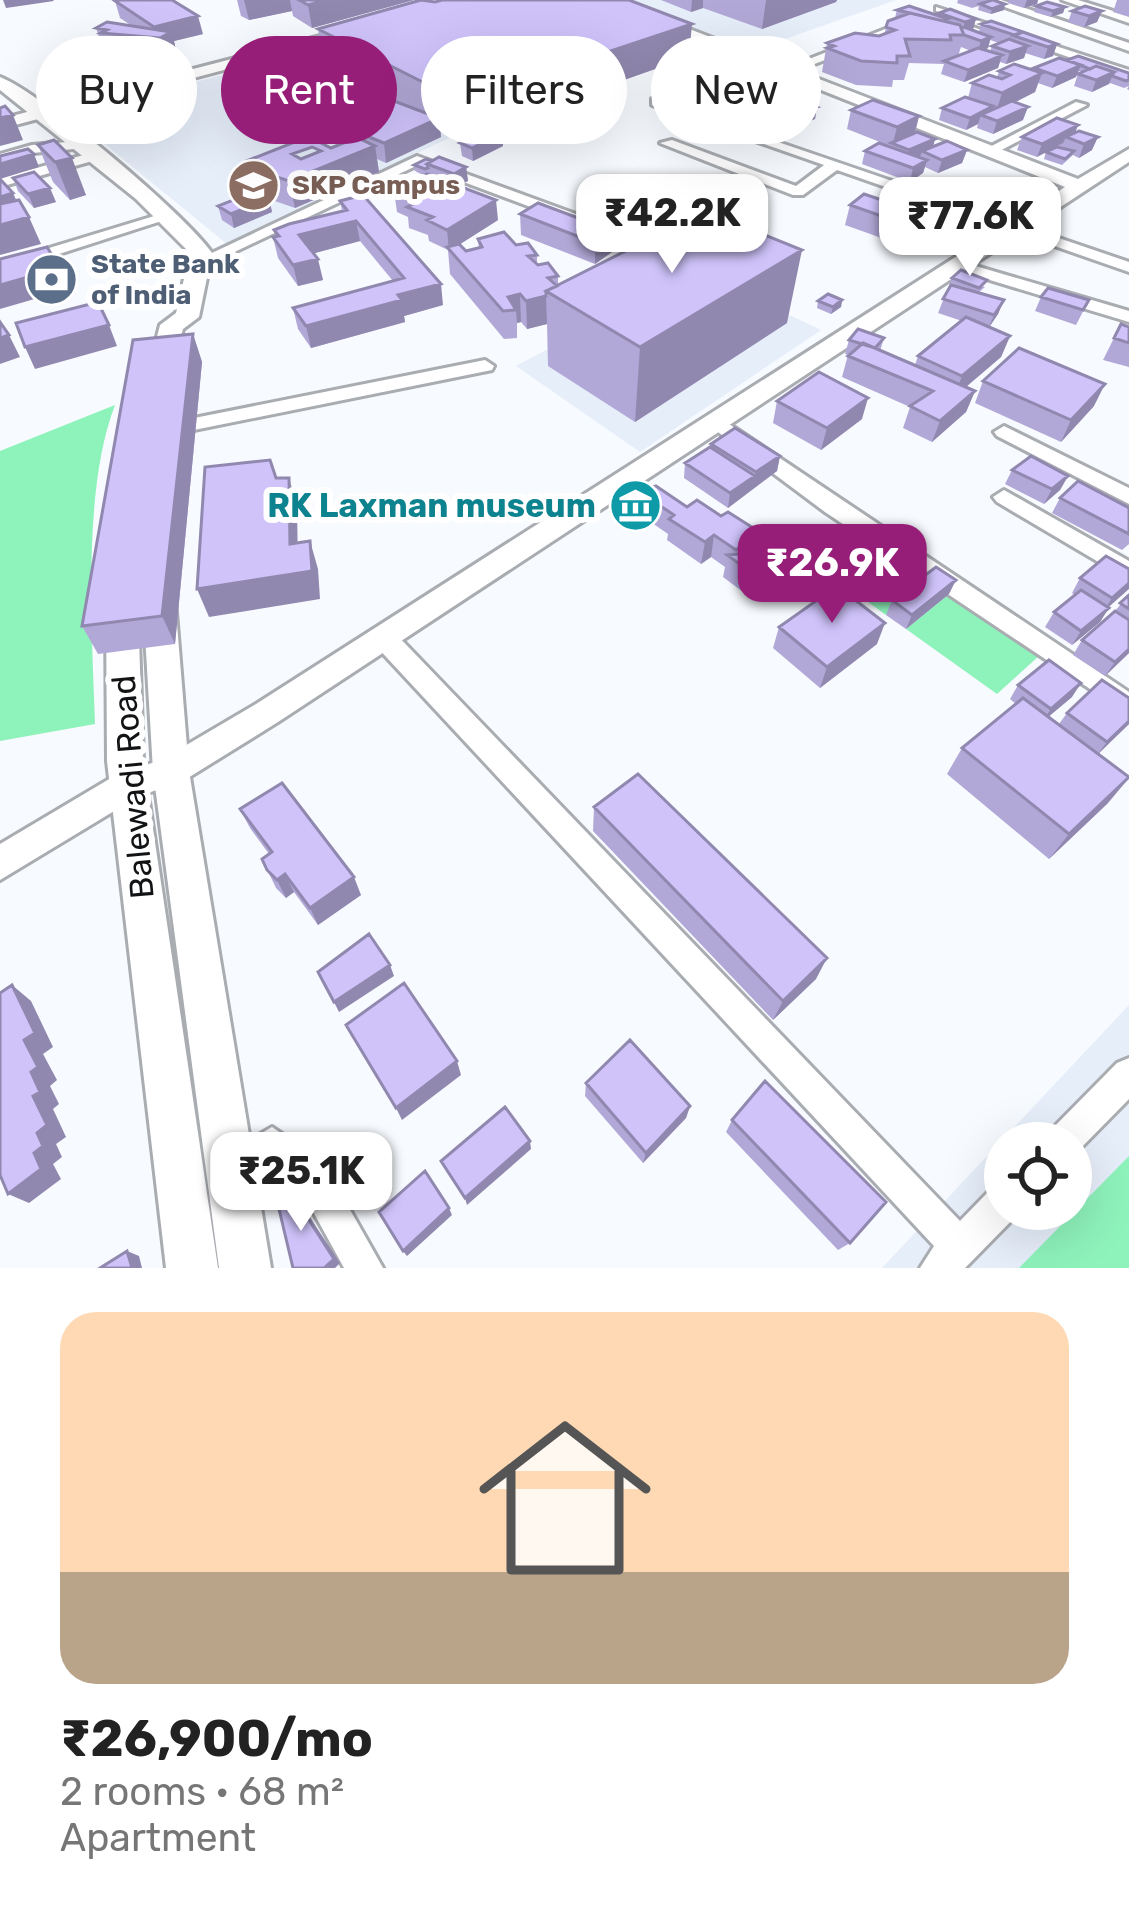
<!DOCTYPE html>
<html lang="en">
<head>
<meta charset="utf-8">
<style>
	:root { --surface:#fff; --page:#f6f6f6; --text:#222; --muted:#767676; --accent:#971e78 }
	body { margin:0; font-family:Rubik,sans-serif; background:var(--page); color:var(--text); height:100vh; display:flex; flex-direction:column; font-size:45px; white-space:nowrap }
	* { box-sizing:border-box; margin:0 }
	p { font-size:39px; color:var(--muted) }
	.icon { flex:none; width:66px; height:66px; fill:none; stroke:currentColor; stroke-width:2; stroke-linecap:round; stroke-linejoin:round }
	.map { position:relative; height:1268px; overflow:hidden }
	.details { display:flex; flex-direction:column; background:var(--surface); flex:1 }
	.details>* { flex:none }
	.guide { position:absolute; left:36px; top:36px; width:1059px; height:108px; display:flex; gap:24px }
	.controls { position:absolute; left:984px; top:1122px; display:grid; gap:24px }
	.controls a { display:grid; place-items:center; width:108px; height:108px; border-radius:50%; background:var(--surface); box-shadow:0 12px 48px #0002; font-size:60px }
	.price { position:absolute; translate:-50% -102px; padding:0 27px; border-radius:24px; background:#fff; color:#222; font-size:39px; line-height:78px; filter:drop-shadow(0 3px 6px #0008) }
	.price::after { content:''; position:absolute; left:50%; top:72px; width:36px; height:27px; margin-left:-18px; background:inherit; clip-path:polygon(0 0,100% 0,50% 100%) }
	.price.selected { background:var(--accent); color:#fff }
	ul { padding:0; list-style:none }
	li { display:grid; align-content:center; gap:24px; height:636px; padding:0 60px }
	li span { display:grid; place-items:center; height:372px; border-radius:36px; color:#555 }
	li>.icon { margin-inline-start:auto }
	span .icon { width:216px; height:216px; fill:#fffc; stroke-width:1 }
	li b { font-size:51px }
	.tag { padding:0 42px; border-radius:54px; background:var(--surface); box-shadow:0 12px 48px #0002; font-size:42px; line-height:108px }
	.tag.selected { background:var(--accent); color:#fff }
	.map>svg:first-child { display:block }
	.built { fill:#e6eefa; fill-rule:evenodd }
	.green { fill:#8ef2bb }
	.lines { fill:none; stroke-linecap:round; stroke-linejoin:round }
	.minor-casing { stroke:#a9acb1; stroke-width:6 }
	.tertiary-casing { stroke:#a9acb1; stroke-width:6 }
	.secondary-casing { stroke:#a9acb1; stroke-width:6 }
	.minor { fill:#fff; fill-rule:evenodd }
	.tertiary { fill:#fff; fill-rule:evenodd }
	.secondary { fill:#fff; fill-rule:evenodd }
	.wall { fill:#b2a8d7; fill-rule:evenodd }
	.shaded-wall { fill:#9188af }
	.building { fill:#cfc3fa; stroke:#9188af; stroke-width:3; fill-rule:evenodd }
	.labels { text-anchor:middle; stroke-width:12; stroke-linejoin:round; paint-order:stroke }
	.far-education-label { font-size:27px; font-weight:bold; fill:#785e54; stroke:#fff; text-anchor:start }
	.far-service-label { font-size:27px; font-weight:bold; fill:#4e5e75; stroke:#fff; text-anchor:start }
	.culture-label { font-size:33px; font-weight:bold; fill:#0d838f; stroke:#fff; text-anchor:end }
	.street-label { font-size:33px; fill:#121315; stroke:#fff }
</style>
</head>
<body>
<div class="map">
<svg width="1129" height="1268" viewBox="0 0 1129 1268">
	<rect width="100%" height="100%" fill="#f7fafe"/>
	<path class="built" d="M614,0h282l-148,52z
		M282,59l209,59 -264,126 -143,-117 -2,-7 15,-12z
		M695,271l126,59 -181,122 -124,-86z
		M1129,1005v263h-247zM1005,1143h66v66h-66z"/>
	<path class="green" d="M115,405c-33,85 -23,227 -20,319l-95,17v-290z
		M850,528l80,53 -44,34 -79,-57z
		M949,594l91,61 -43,39 -91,-65z
		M1129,1156v112h-110z"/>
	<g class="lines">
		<defs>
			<path id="minor" d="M985,0h16l128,43v8z
				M1062,0h16l51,16v7z
				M936,7l193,63v8l-193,-67z
				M893,26l27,7 -6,3 -16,-4 -107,41 -10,-3z
				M652,99l477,163v10l-292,-102 -34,25h-10l-133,-52 12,-3 124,46 28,-21 -172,-60z
				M1076,102l11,3 -93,49 -12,-3z
				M79,141l7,4 -2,3 -51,5 -33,9v-8l32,-9z
				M91,153l5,1v6l-96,27v-9z
				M417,156l246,90 2,3 -14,3 -233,-87 -209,99 -14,-3z
				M164,213l13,3 -177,57v-10z
				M950,262h12l167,49v11l-179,-54z
				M485,360l9,6 -2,4 -313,63 -10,-6 10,-6z
				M717,416l412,276v23l-304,-203 -115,-86v-8z
				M1004,426l125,62v16l-132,-68 -3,-4z
				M1004,490l125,71v19l-132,-78 -4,-5z
				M384,629l9,2 567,590 32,-33 13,-5v26h15l-2,5 -53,54h-45l14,-22 -559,-601 -3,-7 3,-7z
				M1129,1058v41l-55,56 -3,2v-14h-26l5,-12 67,-68z
				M272,1127l51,35 60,106h-39l-45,-82 -28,-21 -42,25 -12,-6 -6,-12 6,-12z"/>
			<path id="tertiary" d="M595,0h19l464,179 51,-30v13l-851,560 -95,59 -44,15 -139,84v-36l116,-69 45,-15 95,-56 809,-517z
				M359,26l5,7 -364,96v-10z"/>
			<path id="secondary" d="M0,77c43,17 185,137 212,176l-13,64 -16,12 -15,56h-18l-4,-5 14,-55 16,-12 14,-60 -54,-54 -136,-109z
				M159,588l11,4 5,8 14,171 82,497h-52l-66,-497 -10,-171 5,-8z
				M122,596l11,3 5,9 5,153 75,507h-52l-59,-507 -1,-153 5,-9z"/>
		</defs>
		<use href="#minor" class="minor-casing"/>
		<use href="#tertiary" class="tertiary-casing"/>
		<use href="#secondary" class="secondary-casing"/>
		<use href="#minor" class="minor"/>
		<use href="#tertiary" class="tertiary"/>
		<use href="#secondary" class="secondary"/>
	</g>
	<path class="wall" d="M237,0h177l-102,28 -19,-12 -1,-5 -43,9 -8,-4z
		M661,0h176l-1,2 -74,27 -59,-21 -12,4z
		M958,0h28l-1,3 19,7 -13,4 -13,-4 1,-4 -7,2 -15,-5z
		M1009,0h29l-1,4 -13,4 -16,-5z
		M1117,0h12v17l-16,-5z
		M115,1l88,33 -29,7 2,9 -11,6 -58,-5 -1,-4 -4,-1 -6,-18 36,-2 -12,-8z
		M1036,6l29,1 -2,6 -12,4 -17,-5z
		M950,9l23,21 6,2 2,-8 76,20 -4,12 -9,3 -19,-6 -1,5 -18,6 -6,-2 -2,6 -34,14 -23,-8 3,-10 -35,-1 -5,17h-11l-1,7 -36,-2 -34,-13 5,-29 57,-8 4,-14 7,-3 2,-8 41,6 1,-3zM990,40l9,3 -7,3 -2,6 -5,-2 3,-2zM961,47l10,4 -13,5z
		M1072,11h30l-5,11 -13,5 -16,-5z
		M318,29l371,28 -226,80 -23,-13 1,13 -55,26 -9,-4 2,13 -84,36 -26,-9 3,13 -38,16 -12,-8 -4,-14 43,-12 -1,-5 -5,-3 -6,-26 71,-28 -5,-2 -3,-13 53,1 -1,-10 37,-5 -77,-41zM341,135l7,3v3l-17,7 -10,-5zM312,147l9,4 -20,8 -9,-5z
		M1067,61l62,12v17l-2,-1 2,-3 -5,2 -14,-5 -18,9 -18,-6 4,-12 4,-2 -4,-1 -2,6 -24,11 -14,-5 -3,9 -20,10 8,18 -30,14 -16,-6 1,-4 -12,6 -27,-10 3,-12 26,-10 4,-15 25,-5 2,-7h35v-3z
		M753,69l-2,13 -13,5 30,11v-5l49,14 -2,12 -11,4 -17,-8 -1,9 -16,8 -60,-23 2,-18 2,-1 -19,-8 2,-12z
		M693,81l-1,7 -14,6 -14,-5v-6z
		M576,108v13l-28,13 -11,-5v-13z
		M851,110l68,6 -4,17 18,14 34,3 -5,13 -24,10 -13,-6 -2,6 -13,9 -48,-18 3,-13 25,-5 -43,-17z
		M1078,125l-3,8 17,17 -13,8 -6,-3 -11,10 -18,-6 2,-7 -9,5 -20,-7 5,-13z
		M503,133v13l-30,15 -11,-5 -2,-13z
		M38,145l48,50 -16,5 -17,-18z
		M432,161l34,6 2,14 -10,5 40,34 -39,25 7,6 13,-3 -1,-9 38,6 21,10v9l21,12v10l63,-33v-3l32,-13v-5l134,91 -152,99 -87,-56 -1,-42 -20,5 -6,-7 -4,1v15l-13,1 -54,-65 -2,-24 -19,-9 -1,-6 -19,-7 -1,-11 -11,-5 -3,-21 21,-5 -1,-5 11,-5 -10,-5 -1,-6z
		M13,178l43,24 -22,6 -16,-17z
		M340,201l103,104 -39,11 1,6 -94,26 -13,-19 -5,-21 100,-27 -33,-40 -46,12 9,27 -25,6 -20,-28 -5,-21 3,-1 -2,-6 68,-19z
		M850,205l85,13 -6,21 -14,11 -70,-25z
		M520,214l93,17 -1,21 -17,12 -74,-29z
		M952,278l33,9 -7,6 26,7 -6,14 -9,13 21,9 -9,21 -35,30 9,4 -9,21 -34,30 -29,-14 7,-21 -68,-30 6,-22 -3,-1 4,-14 35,-2 -4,13 35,14 3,-9 44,-35 -24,-8z
		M1041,297l48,3 -13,25 -41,-14z
		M842,300l-1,7 -10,7 -14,-6 1,-7z
		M1121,324l8,3v40l-26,-7z
		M193,334l9,28 -27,282 -77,10 -16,-28z
		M983,381l111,25 -33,36 -86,-39z
		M777,401l85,18 -41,31 -48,-27z
		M711,444l69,12 -3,15 -49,37 -44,-30 1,-15 26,-15z
		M1012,470l56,6 -8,14 -16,14 -39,-20z
		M645,488l42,19 95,55 -17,14 -5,-3 -15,12 -2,7 -20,-15 2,-10 -14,-10 -10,7 -34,-24 1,-6 -26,-18z
		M1060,498l69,10v36l-7,6 -70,-37z
		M1080,578l49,10 -21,19 -8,15 -28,23 -27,-18 9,-15 21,-17 -3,-2z
		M949,594l-43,35 -20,-14 6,-15z
		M1129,595v58l-24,23 -32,-21 9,-15 32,-28z
		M779,627l98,17 -57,44 -47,-40z
		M1018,685l54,12 -24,20 11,7 8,-11 62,11 -31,30 10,49 -59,56 -102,-85 15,-26 54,-44 -6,-5z
		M594,807l222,172 -43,41 -180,-189z
		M240,809l121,86 -43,30 -24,-33 -8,6 -10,-10 -14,-29 7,-5 -19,-26z
		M586,1083l104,23 -4,12 -43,45 -58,-67z
		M732,1120l118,123 -12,7 -112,-118z"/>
	<path class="shaded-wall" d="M3,0h50l1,1 -48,7z
		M244,0h46l2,11 -43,9z
		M327,0h87l-102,28 -4,-23z
		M692,0h11v8l-12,4z
		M766,0h71l-1,2 -74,27z
		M1027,0h11l-1,4 -13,4z
		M1005,4l-1,6 -13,4 1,-5z
		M1065,7l-2,6 -12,4 2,-6z
		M1102,11l-5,11 -13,5 5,-11z
		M198,16l5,18 -29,7 2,9 -11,6 -11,-29z
		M976,19l-3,11 -12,4 4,-12z
		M692,24l-3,33 -226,80 -3,-36z
		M991,37l-3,11 -11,5 4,-12z
		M1057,44l-4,12 -9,3 4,-12z
		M1028,46l-4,12 -18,6 4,-12z
		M1002,55l-4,13 -34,14 4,-12z
		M1081,65l-5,12 -24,11 5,-12z
		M753,69l-2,13 -28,11 2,-12z
		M1114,72l-5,12 -17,8 4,-12z
		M1042,73l-7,19 -39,20 6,-19z
		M693,81l-1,7 -14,6v-6z
		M789,105l-3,19 -16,8 3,-19z
		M993,106l-4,12 -8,-3 -3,9 -12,6 4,-12z
		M817,107l-2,12 -11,4 3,-13z
		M1028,107l-5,13 -30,14 4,-13z
		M576,108v13l-28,13v-13z
		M356,114l2,11 -12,-1 1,7 -15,7 -2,-13z
		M13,115l10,25 -23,6v-28z
		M919,116l-5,20 -21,7 4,-16z
		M439,118l2,19 -55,26 -2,-20z
		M1078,125l-5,13 -7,-1 -3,6 -26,14 5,-13z
		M503,133v13l-30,15 -1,-13z
		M366,137l2,12 7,-3 4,26 -84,36 -6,-27z
		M1098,137l-6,13 -13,8 5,-14z
		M935,139l-3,13 -10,-1 -2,6 -14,7 3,-14z
		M967,150l-5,13 -24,10 4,-13z
		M34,154l5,13 -39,12v-15z
		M72,158l14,37 -16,5 -15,-38z
		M927,160l-4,13 -13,9 3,-14z
		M466,167l2,14 -13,6 -1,-13z
		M50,188l6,14 -22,6 -6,-14z
		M13,193l9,20 -22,7v-23z
		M269,198l3,14 -38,16 -3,-14z
		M496,200l2,20 -49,31 -2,-21z
		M29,217l12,27 -41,11v-30z
		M935,218l-6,21 -14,11 6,-20z
		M356,221l4,20 -56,15 -5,-21z
		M613,231l-1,21 -17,12v-21z
		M802,250l-15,73 -152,99 5,-75z
		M318,259l5,21 -25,6 -5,-21z
		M60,268l9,21 -69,20v-24z
		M441,284l2,21 -39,11 1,6 -94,26 -5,-22 92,-31z
		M520,294l1,28 -4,1 -1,-13 -8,-13z
		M546,296l1,28 -20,5 -1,-28z
		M842,300l-1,7 -10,7 2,-7z
		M1004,300l-6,14 -10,15 6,-14z
		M109,325l8,21 -82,23 -10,-22z
		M193,334l9,28 -27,282 -13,-28z
		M9,335l11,22 -20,7v-26z
		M1010,336l-9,21 -47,40 8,-21z
		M1105,384l-11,22 -33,36 10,-22z
		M975,391l-9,21 -34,30 8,-21z
		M868,398l-6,21 -41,31 6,-22z
		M780,456l-3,15 -49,37 2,-15z
		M1068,476l-8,14 -16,14 8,-15z
		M289,478l8,28 1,66 -8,-28z
		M714,535l-3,22 -10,7 4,-22z
		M310,541l8,28 2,30 -111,18 -12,-28z
		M787,541l-5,21 -17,14 5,-22z
		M765,551l-5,22 -15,12 4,-21z
		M956,580l-7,14 -43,35 6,-14z
		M1129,583v6l-26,23 9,-14z
		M1109,608l-9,14 -28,23 9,-14z
		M885,623l-8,21 -57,44 7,-21z
		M1129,649v4l-24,23 10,-14z
		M1081,683l-9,14 -31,26 10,-14z
		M1129,721v3l-32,31 10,-13z
		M1129,778l-21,25 -59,56 20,-25z
		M285,874l9,18 -8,6 -9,-18z
		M354,877l7,18 -43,30 -8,-17z
		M827,958l-11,21 -43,41 10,-19z
		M390,965l4,11 -55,36 -5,-10z
		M12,985l19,16 22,46 -10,7 14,26 -7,6 9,18 -6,5 13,28 -10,7 6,13 -9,7 8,15 -32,24 -21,-9 26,-41 3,-20 -13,-93z
		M457,1061l4,14 -59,45 -6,-12z
		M690,1106l-4,12 -43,45 3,-10z
		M530,1141l1,8 -64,56 -2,-7z
		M285,1183l7,7 48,73 -5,5h-11z
		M449,1208l3,7 -45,41 -4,-5z
		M127,1251l12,5 3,12h-10z"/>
	<path class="building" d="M119,0h53l26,16 -44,11 -39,-26z
		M299,0h28l-19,5z
		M421,0l14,2 7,-2h187l63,24 -232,77 -142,-72z
		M992,0h1l12,4 -13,5 -12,-5z
		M1047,2l18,5 -12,4 -17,-5z
		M909,6l39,13 -5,2 -46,-11z
		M1085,6l17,5 -13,5 -17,-5z
		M950,9l26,10 -11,3 -26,-9z
		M910,13l50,12 4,10h-14l1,5 -46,-1 5,17h-13v7l-36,-2 -34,-13 7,-2 -7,-3 28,-10 24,3 16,-6 -9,-3 2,-6z
		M991,21l32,11 -9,3 -33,-11z
		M107,22l64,10 -11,6 -59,-5 6,-3 -11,-2z
		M964,27l27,10 -10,4 -17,-6 -3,-7z
		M1023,32l34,12 -9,3 -34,-11z
		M1009,39l19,7 -18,6 -18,-6z
		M978,48l24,7 -34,15 -24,-9z
		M1078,56l51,17v7l-3,1 -14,-5 2,-4 -18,-6 -6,3 -23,-9z
		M1059,58l22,7 -24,11 -23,-8z
		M722,64l31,5 -28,12 -28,-11z
		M1014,64l28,9 -40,20 -30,-10 17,-8 13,4 8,-4 -11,-4z
		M1096,66l18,6 -18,8 -18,-6z
		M678,76l15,5 -15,7 -14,-5z
		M728,84l61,21 -16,8 -61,-22z
		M779,90l38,17 -10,3 -39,-17z
		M965,97l28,9 -23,12 -28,-10z
		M386,98l53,20 -55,25 -25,-10 15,-6 -28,-3 1,-5 20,-1 7,-6 -10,-4z
		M873,100l46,16 -22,11 -46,-17z
		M1012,101l16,6 -31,14 -16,-6z
		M565,104l11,4 -28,13 -11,-5z
		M5,106l8,9 -13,3v-10z
		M338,106l18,8 -26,11 -18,-8z
		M1057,118l21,7 -36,19 -20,-7z
		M335,126l31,11 -6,2 15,7 -86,35 -34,-11 7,-3 -13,-7zM341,135l10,5 -20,8 -10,-5zM312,147l9,4 -20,8 -9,-5z
		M491,129l12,4 -31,15 -12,-5z
		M1079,131l19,6 -14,7 -18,-7z
		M917,132l18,7 -26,11 -18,-7z
		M54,140l18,18 -17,4 -17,-17z
		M947,141l20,9 -25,10 -20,-9z
		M879,143l48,17 -14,8 -48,-17z
		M1057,147l17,4 -9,8 -19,-7z
		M28,149l6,5 -34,10v-8z
		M439,157l27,10 -12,7 -27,-10z
		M426,159l6,2 -5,3 1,4 -3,1 -11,-4z
		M34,172l16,16 -22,6 -15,-16z
		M427,174l69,26 -49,30 -20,-10 6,-3 -26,-10 10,-5 -23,-11 15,-7 6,2 6,-2 -7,-3z
		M0,179l13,14 -13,4z
		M256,191l13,7 -38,16 -13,-8z
		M864,194l71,24 -14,12 -71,-25z
		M363,195l78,89 -43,11 4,5 -96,26 -13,-18 111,-30 -48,-57 -57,14 19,24 -25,6 -20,-28 6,-1 -5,-6 15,-6 58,-14 -7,-9z
		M19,200l10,17 -29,8v-21z
		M538,203l75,28 -18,12 -75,-29z
		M705,211l97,39 -162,97 -94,-56z
		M668,223l8,3 -17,8 -6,-2z
		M504,232l12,13 12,-2 9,12 -9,1 10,9 10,-2 10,13 -10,2 9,8 -11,5v5l-20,5 -6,-7 -12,3 8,13 -13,1 -56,-64 12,-3 7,7 16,-4 -4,-8z
		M641,238l5,3 -21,10 -4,-1z
		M47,247l13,21 -60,17v-26z
		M961,270l26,10 -8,8 -27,-10z
		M951,285l53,15 -10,15 -51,-16z
		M1048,288l41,12 -6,10 -42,-13z
		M828,294l14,6 -9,7 -15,-6z
		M98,302l11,23 -84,22 -9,-24z
		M966,317l44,19 -48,40 -44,-20z
		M0,322l9,13 -9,3z
		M1121,324l8,3v16l-15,-5z
		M858,329l26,9 -9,10 -26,-8z
		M193,334l-31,282 -80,10 51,-286z
		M863,343l112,48 -35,30 -30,-15 23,-15 -85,-35z
		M1019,348l86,36 -34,36 -88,-39z
		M819,372l49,26 -41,30 -50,-27z
		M735,428l45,28 -24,16 -45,-28z
		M710,447l45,29 -25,17 -45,-30z
		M1031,456l37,20 -16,13 -40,-19z
		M270,460l6,18h13l1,66 20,-3 2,30 -115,18 8,-122z
		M1078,481l51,27v26l-69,-36z
		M656,486l31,21 10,-7 24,16 7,-4 30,19 7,-5 22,15 -17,13 -5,-3 -16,13 -1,6 -21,-15 13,-1 9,-7 -5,-3 -8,6 -22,-15 -9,7 -36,-23 5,-4 -30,-20 1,-7z
		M1106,556l23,13v14l-17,15 -32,-20z
		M936,567l20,13 -44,35 -20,-15z
		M837,586l48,37 -58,44 -48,-40z
		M1081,590l28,18 -28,23 -27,-19z
		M1129,595v14l-9,-6z
		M1115,611l14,9v29l-14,13 -33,-22z
		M1049,660l32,23 -30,26 -33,-24z
		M1102,680l27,18v23l-22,21 -40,-29z
		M1023,698l106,79 -60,57 -107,-86z
		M638,774l189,184 -44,43 -189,-194z
		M282,783l72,94 -44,31 -25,-34 -8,6 -10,-10 -5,-11 10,-7 -32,-43z
		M369,934l21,31 -56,37 -16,-30z
		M404,983l53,78 -61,47 -50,-83z
		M12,985l23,48 -11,7 14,27 -7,5 9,20 -7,4 14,29 -10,8 6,13 -9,7 7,16 -33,25 -8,-19v-182z
		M630,1040l60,66 -44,47 -60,-70z
		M765,1081l121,121 -36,41 -118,-123z
		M505,1107l25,34 -65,57 -24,-37z
		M425,1171l24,37 -46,43 -24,-39z
		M285,1183l49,76 -10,9h-31l-18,-76z
		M127,1251l5,17h-32z"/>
	<defs>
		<symbol id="university-disc" viewBox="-11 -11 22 22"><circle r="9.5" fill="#8d6e63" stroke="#fff"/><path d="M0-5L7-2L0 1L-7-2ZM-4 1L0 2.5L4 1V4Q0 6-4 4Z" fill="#fff"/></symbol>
		<symbol id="bank-disc" viewBox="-11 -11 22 22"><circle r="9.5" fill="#5c6f8a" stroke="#fff"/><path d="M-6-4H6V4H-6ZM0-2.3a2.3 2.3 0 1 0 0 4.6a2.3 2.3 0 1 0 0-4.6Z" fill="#fff"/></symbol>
		<symbol id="museum-disc" viewBox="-11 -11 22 22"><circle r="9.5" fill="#0f9aa8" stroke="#fff"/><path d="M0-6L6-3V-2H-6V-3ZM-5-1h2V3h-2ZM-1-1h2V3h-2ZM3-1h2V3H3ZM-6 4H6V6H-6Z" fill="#fff"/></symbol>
	</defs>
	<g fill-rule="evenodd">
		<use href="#university-disc" x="224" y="156" width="59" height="59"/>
		<use href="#bank-disc" x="22" y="250" width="59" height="59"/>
		<use href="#museum-disc" x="606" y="476" width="59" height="59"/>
	</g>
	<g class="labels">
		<g class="far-education-label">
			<text x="292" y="194">SKP Campus</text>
		</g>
		<g class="far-service-label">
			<text x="91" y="273">State Bank<tspan x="91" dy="31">of India</tspan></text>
		</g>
		<g class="culture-label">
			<text x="596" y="517">RK Laxman museum</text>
		</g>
		<g class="street-label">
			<text transform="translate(132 787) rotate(-95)" y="12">Balewadi Road</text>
		</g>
	</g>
</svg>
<div class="controls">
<a><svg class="icon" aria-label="locate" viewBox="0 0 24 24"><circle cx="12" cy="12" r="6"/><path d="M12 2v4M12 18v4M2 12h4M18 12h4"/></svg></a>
</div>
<b class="price" style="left:672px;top:276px">₹42.2K</b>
<b class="price" style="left:970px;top:279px">₹77.6K</b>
<b class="price selected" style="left:832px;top:626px">₹26.9K</b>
<b class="price" style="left:301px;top:1234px">₹25.1K</b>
<div class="guide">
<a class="tag">Buy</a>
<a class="tag selected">Rent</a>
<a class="tag">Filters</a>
<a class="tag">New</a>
</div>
</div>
<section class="details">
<ul>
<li><span style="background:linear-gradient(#ffd9b3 70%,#b9a48a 0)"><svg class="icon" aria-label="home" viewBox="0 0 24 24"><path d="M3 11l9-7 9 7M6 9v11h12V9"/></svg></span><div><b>₹26,900/mo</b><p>2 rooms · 68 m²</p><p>Apartment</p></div></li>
</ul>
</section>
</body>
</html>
